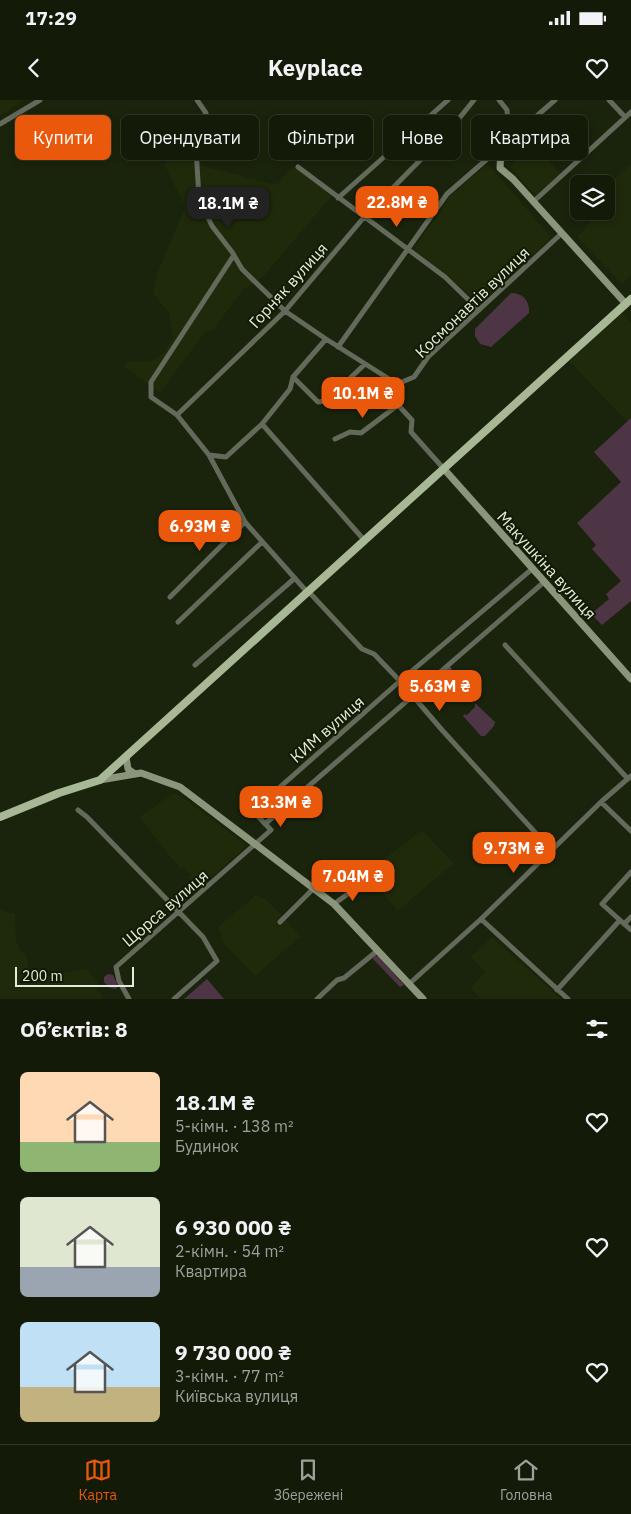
<!DOCTYPE html>
<html lang="uk">
<head>
<meta charset="utf-8">
<style>
	:root { --surface:#141a08; --page:#1d2312; --text:#f1f3f6; --muted:#9da19c; --line:#333829; --accent:#ea580c }
	body { margin:0; font-family:"IBM Plex Sans",sans-serif; background:var(--page); color:var(--text); height:100vh; display:flex; flex-direction:column; font-size:19px; white-space:nowrap }
	* { box-sizing:border-box; margin:0 }
	p { font-size:16px; color:var(--muted) }
	.icon { flex:none; width:28px; height:28px; fill:none; stroke:currentColor; stroke-width:2; stroke-linecap:round; stroke-linejoin:round }
	.map { position:relative; height:899px; overflow:hidden }
	.sheet { display:flex; flex-direction:column; background:var(--surface); flex:1 }
	.sheet>* { flex:none }
	.hud { position:absolute; left:15px; top:15px; width:601px; height:45px; display:flex; gap:10px }
	.fabs { position:absolute; left:570px; top:75px; display:grid; gap:10px }
	.fabs a { display:grid; place-items:center; width:45px; height:45px; border-radius:8px; background:var(--surface); box-shadow:0 2px 8px #0003,0 0 0 1px var(--line); font-size:25px }
	.scale { position:absolute; left:15px; bottom:12px; width:119px; box-sizing:border-box; padding-left:5px; border:2px solid #e4ebdc; border-top:0; font-size:14px; line-height:18px; white-space:nowrap; color:#e4ebdc; -webkit-text-stroke:4px #111a03; paint-order:stroke }
	.price { position:absolute; translate:-50% -42px; padding:0 11px; border-radius:10px; background:var(--accent); color:#fff; font-size:16px; line-height:32px; filter:drop-shadow(0 1px 2px #0008) }
	.price::after { content:''; position:absolute; left:50%; top:30px; width:15px; height:11px; margin-left:-8px; background:inherit; clip-path:polygon(0 0,100% 0,50% 100%) }
	.price.current { background:#222; color:#fff }
	ul { padding:0; list-style:none }
	li { display:flex; align-items:center; gap:15px; height:125px; padding:0 20px }
	li span { display:grid; place-items:center; flex:none; width:140px; height:100px; border-radius:8px; color:#555 }
	li>.icon { margin-inline-start:auto }
	span .icon { width:60px; height:60px; fill:#fffc; stroke-width:1 }
	li b { font-size:21px }
	h2 { display:flex; justify-content:space-between; align-items:center; height:60px; padding:0 20px; font-size:21px }
	.pill { padding:0 18px; border-radius:8px; background:var(--surface); box-shadow:0 2px 8px #0003,0 0 0 1px var(--line); font-size:18px; line-height:45px }
	.pill.current { background:var(--accent); color:#fff }
	.status { display:flex; justify-content:space-between; align-items:center; height:35px; padding:0 25px; background:var(--surface); direction:ltr }
	.status svg { height:14px; fill:currentColor }
	header { display:flex; justify-content:space-between; align-items:center; height:65px; padding:0 20px; background:var(--surface); font-size:22px; font-weight:800 }
	.tabs { display:flex; justify-content:space-around; align-items:center; height:70px; border-top:1px solid var(--line); background:var(--surface); font-size:14px; color:var(--muted) }
	.tabs a { display:grid; justify-items:center; gap:2px }
	.tabs .current { color:var(--accent) }
	.map>svg:first-child { display:block }
	.built { fill:#1e2a0a }
	.green { fill:#4e3546 }
	.forest { fill:#6a4960 }
	.lines { fill:none; stroke-linecap:round; stroke-linejoin:round }
	.street { stroke:#636a5b; stroke-width:5 }
	.secondary { stroke:#8a957c; stroke-width:7 }
	.primary { stroke:#a8b796; stroke-width:8 }
	.labels { text-anchor:middle; stroke-width:4; stroke-linejoin:round; paint-order:stroke }
	.street-label { font-size:16px; fill:#e4ebdc; stroke:#111a03 }
</style>
</head>
<body>
<div class="status"><b>17:29</b><svg viewBox="0 0 49 12"><path d="M0 12V9h3v3zM5 12V6h3v6zM10 12V3h3v9zM15 12V0h3v12zM26 1h20v11H26zM47 4h2v5h-2z"/></svg></div>
<header><svg class="icon" aria-label="back" viewBox="0 0 24 24"><path d="M15 5l-7 7 7 7"/></svg>Keyplace<svg class="icon" aria-label="heart" viewBox="0 0 24 24"><path d="M12 20l-8-8c-3-5 5-10 8-4 3-6 11-1 8 4z"/></svg></header>
<div class="map">
<svg width="631" height="899" viewBox="0 0 631 899">
	<rect width="100%" height="100%" fill="#1a230b"/>
	<path class="built" d="M0,0h24l-24,16z
		M537,48l23,25 -24,23 -26,-29 16,-15 3,3z
		M188,52l16,14 72,19 18,-19 38,30 -70,82 -18,11 -32,42 -7,1 -45,61 -35,-26 1,-5 26,-1 12,-8 9,-15 -4,-25 -16,-20 4,-19 28,-67 -21,-43z
		M488,64l64,74 -72,65 -66,-54 36,-53z
		M631,64v111l-9,9 -45,-47 23,-26h6v-24z
		M622,213l9,10v95l-4,4 -58,-61z
		M174,693l13,7 59,45 -4,5 -42,37 -3,-3 -2,2 -7,-8 3,-3 -7,-8 -4,2 -41,-52z
		M422,730l32,33 -56,48 -33,-37z
		M256,795l10,4 35,37 -46,40 -31,-32 -6,-17z
		M0,810l15,4 1,26 5,11 5,2 4,25 57,-9 12,14 -2,6 6,8 -1,2h-102z
		M492,837l69,62h-80l-11,-11 15,-16 -14,-15z"/>
	<path class="green" d="M511,193c12,0 19,8 18,20l-38,34 -11,-3 -5,-8v-7z
		M631,318v183l-29,24 -11,-11 18,-15 -3,-5 15,-13 -29,-32 4,-4 -19,-22 44,-41 -27,-30z
		M475,603l20,19 -1,4 -9,10h-4l-18,-20 1,-2 3,1 8,-8z
		M374,856h4l26,29 -4,2 -27,-28z
		M108,874l5,1 5,11 -2,3 -6,-1 -6,-6v-5z
		M207,879l17,20h-40z"/>
	<path class="forest" d="M449,566l3,3 -28,25 -3,-3z"/>
	<g class="lines">
		<path class="street" d="M197,0l9,13 -11,19 4,66 13,28 20,26 10,17 43,42 41,28
			M499,0l8,10 1,15 -7,22
			M609,0l16,17
			M0,24l40,-24
			M298,67l147,110 34,33
			M338,98l110,-98
			M533,102l98,-90
			M234,155l-83,127v15l26,18 32,40 36,67 63,71
			M338,247l109,-153 108,-94
			M293,277l25,25 8,-1 39,-37
			M397,284l17,-7 14,-20 134,-124
			M177,315l108,-104 80,-95 84,-85 25,-31
			M262,324l103,117
			M335,339l15,-7 11,1 37,-28
			M209,355l17,2 36,-33 28,-35 3,-12 33,-38 71,45 1,21 14,15 -1,12 33,37
			M309,492l53,57 12,5 26,27 42,49 110,121
			M170,497l75,-75
			M178,522l84,-80
			M505,545l123,134
			M195,565l100,-87
			M601,702l30,29
			M78,710l9,7 116,120 14,24 -43,38
			M265,724l279,-242
			M631,772l-29,32 29,26
			M334,804l26,-19
			M481,819l87,80
			M280,822l34,-34
			M624,824l7,-7
			M409,884l72,-65 120,-117 30,-26
			M557,890l63,-70
			M129,899l-10,-18 -3,-14 155,-137 -18,-19 147,-130 132,-112
			M317,899l20,-19 7,-2 33,-27"/>
		<path class="secondary" d="M501,48l-1,20 13,11 113,125
			M444,369l187,210
			M126,657l2,12 7,5
			M100,680l41,-7 39,14 154,117 89,95"/>
		<path class="primary" d="M0,717l59,-24 41,-13 531,-481"/>
	</g>
	<g class="labels">
		<g class="street-label">
			<text transform="translate(288 185) rotate(-48)" y="6">Горняк вулиця</text>
			<text transform="translate(472 202) rotate(-44)" y="6">Космонавтів вулиця</text>
			<text transform="translate(547 465) rotate(48)" y="6">Макушкіна вулиця</text>
			<text transform="translate(327 629) rotate(-41)" y="6">КИМ вулиця</text>
			<text transform="translate(165 808) rotate(-41)" y="6">Щорса вулиця</text>
		</g>
	</g>
</svg>
<div class="fabs">
<a><svg class="icon" aria-label="layers" viewBox="0 0 24 24"><path d="M12 4l9 5-9 5-9-5zM3 14l9 5 9-5"/></svg></a>
</div>
<div class="scale">200 m</div>
<b class="price" style="left:397px;top:128px">22.8M ₴</b>
<b class="price current" style="left:228px;top:129px">18.1M ₴</b>
<b class="price" style="left:363px;top:319px">10.1M ₴</b>
<b class="price" style="left:200px;top:452px">6.93M ₴</b>
<b class="price" style="left:440px;top:612px">5.63M ₴</b>
<b class="price" style="left:281px;top:728px">13.3M ₴</b>
<b class="price" style="left:514px;top:774px">9.73M ₴</b>
<b class="price" style="left:353px;top:802px">7.04M ₴</b>
<div class="hud">
<a class="pill current">Купити</a>
<a class="pill">Орендувати</a>
<a class="pill">Фільтри</a>
<a class="pill">Нове</a>
<a class="pill">Квартира</a>
</div>
</div>
<section class="sheet">
<h2>Об’єктів: 8<svg class="icon" aria-label="filters" viewBox="0 0 24 24"><path d="M4 7h16M4 17h16"/><circle cx="9" cy="7" r="2"/><circle cx="15" cy="17" r="2"/></svg></h2>
<ul>
<li><span style="background:linear-gradient(#ffd9b3 70%,#8fb573 0)"><svg class="icon" aria-label="home" viewBox="0 0 24 24"><path d="M3 11l9-7 9 7M6 9v11h12V9"/></svg></span><div><b>18.1M ₴</b><p>5-кімн. · 138 m²</p><p>Будинок</p></div><svg class="icon" aria-label="heart" viewBox="0 0 24 24"><path d="M12 20l-8-8c-3-5 5-10 8-4 3-6 11-1 8 4z"/></svg></li>
<li><span style="background:linear-gradient(#dfe7d0 70%,#9aa5b1 0)"><svg class="icon" aria-label="home" viewBox="0 0 24 24"><path d="M3 11l9-7 9 7M6 9v11h12V9"/></svg></span><div><b>6 930 000 ₴</b><p>2-кімн. · 54 m²</p><p>Квартира</p></div><svg class="icon" aria-label="heart" viewBox="0 0 24 24"><path d="M12 20l-8-8c-3-5 5-10 8-4 3-6 11-1 8 4z"/></svg></li>
<li><span style="background:linear-gradient(#bfe0f5 65%,#c2b280 0)"><svg class="icon" aria-label="home" viewBox="0 0 24 24"><path d="M3 11l9-7 9 7M6 9v11h12V9"/></svg></span><div><b>9 730 000 ₴</b><p>3-кімн. · 77 m²</p><p>Київська вулиця</p></div><svg class="icon" aria-label="heart" viewBox="0 0 24 24"><path d="M12 20l-8-8c-3-5 5-10 8-4 3-6 11-1 8 4z"/></svg></li>
</ul>
</section>
<nav class="tabs">
<a class="current"><svg class="icon" aria-label="map" viewBox="0 0 24 24"><path d="M3 6l6-2 6 2 6-2v14l-6 2-6-2-6 2zM9 4v14M15 6v14"/></svg>Карта</a>
<a><svg class="icon" aria-label="saved" viewBox="0 0 24 24"><path d="M7 4h10v16l-5-4-5 4z"/></svg>Збережені</a>
<a><svg class="icon" aria-label="home" viewBox="0 0 24 24"><path d="M3 11l9-7 9 7M6 9v11h12V9"/></svg>Головна</a>
</nav>
</body>
</html>
